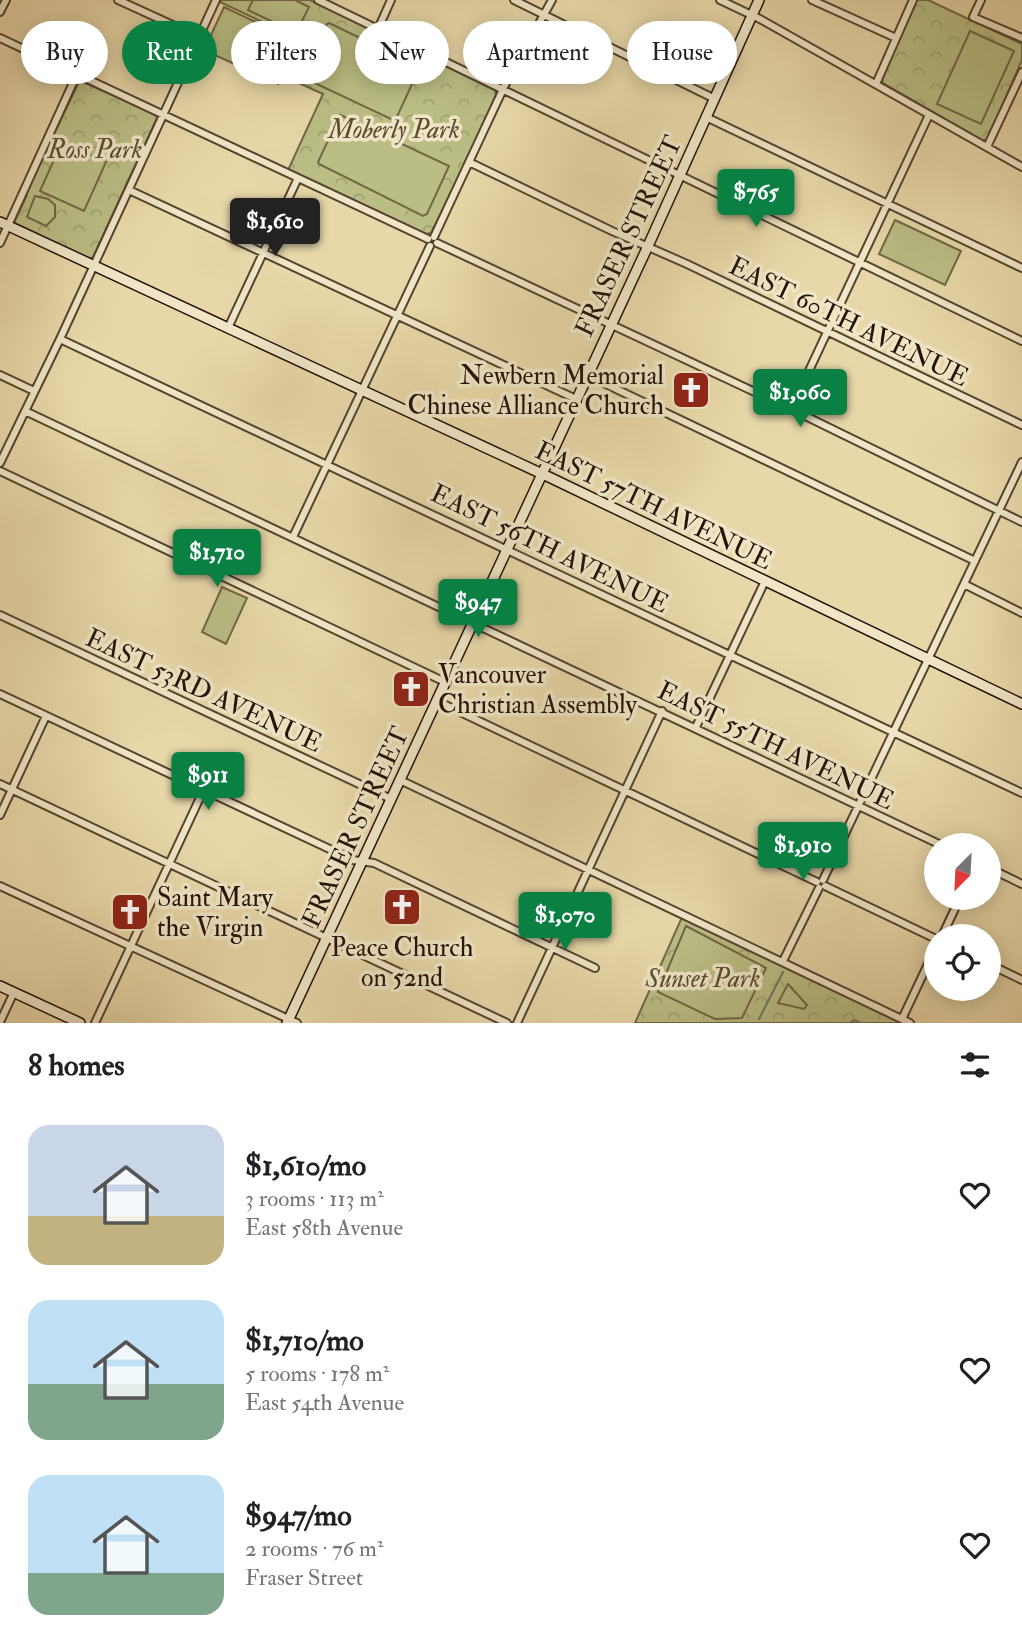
<!DOCTYPE html>
<html lang="en">
<head>
<meta charset="utf-8">
<style>
	:root { --surface:#fff; --page:#f2f2f2; --text:#202124; --muted:#757577; --accent:#0b8043 }
	body { margin:0; font-family:"IM FELL Double Pica",serif; background:var(--page); color:var(--text); height:100vh; display:flex; flex-direction:column; font-size:26px; white-space:nowrap }
	* { box-sizing:border-box; margin:0 }
	p { font-size:23px; color:var(--muted) }
	.icon { flex:none; width:38px; height:38px; fill:none; stroke:currentColor; stroke-width:2; stroke-linecap:round; stroke-linejoin:round }
	.map { position:relative; height:1023px; overflow:hidden }
	.details { display:flex; flex-direction:column; background:var(--surface); flex:1 }
	.details>* { flex:none }
	.guide { position:absolute; left:21px; top:21px; width:980px; height:63px; display:flex; gap:14px }
	.needle { width:46px; rotate:204deg }
	.fabs { position:absolute; left:924px; top:833px; display:grid; gap:14px }
	.fabs a { display:grid; place-items:center; width:77px; height:77px; border-radius:50%; background:var(--surface); box-shadow:0 4px 18px #0003; font-size:35px }
	.price { position:absolute; translate:-50% -60px; padding:0 16px; border-radius:7px; background:var(--accent); color:#fff; font-size:23px; line-height:46px; filter:drop-shadow(0 2px 4px #0008) }
	.price::after { content:''; position:absolute; left:50%; top:42px; width:21px; height:16px; margin-left:-10px; background:inherit; clip-path:polygon(0 0,100% 0,50% 100%) }
	.price.on { background:#222; color:#fff }
	ul { padding:0; list-style:none }
	li { display:flex; align-items:center; gap:21px; height:175px; padding:0 28px }
	li span { display:grid; place-items:center; flex:none; width:196px; height:140px; border-radius:21px; color:#555 }
	li>.icon { margin-inline-start:auto }
	span .icon { width:84px; height:84px; fill:#fffc; stroke-width:1 }
	li b { font-size:30px }
	h2 { display:flex; justify-content:space-between; align-items:center; height:84px; padding:0 28px; font-size:30px }
	.tag { padding:0 24px; border-radius:32px; background:var(--surface); box-shadow:0 4px 18px #0003; font-size:24px; line-height:63px }
	.tag.on { background:var(--accent); color:#fff }
	.map>svg:first-child { display:block }
	.forest { fill:url(#forest-crowns); stroke:#706846; stroke-width:2 }
	.garden { fill:#babe85; stroke:#706846; stroke-width:2 }
	.lines { fill:none; stroke-linecap:round; stroke-linejoin:round }
	.stream { stroke:#6a766b; stroke-width:2 }
	.street-casing { stroke:#56432f; stroke-width:10 }
	.secondary-casing { stroke:#261106; stroke-width:12 }
	.street { stroke:#f0e6c7; stroke-width:6 }
	.secondary { stroke:#f0e6c7; stroke-width:9 }
	.labels { text-anchor:middle; stroke-width:7; stroke-linejoin:round; paint-order:stroke }
	.park-label { font-size:26px; font-style:italic; fill:#5a4e32; stroke:#f0e6c7 }
	.street-label { font-size:26px; fill:#261106; stroke:#f0e6c7 }
	.poi-label { font-size:26px; fill:#261106; stroke:#f0e6c7; text-anchor:start }
</style>
</head>
<body>
<div class="map">
<svg width="1022" height="1023" viewBox="0 0 1022 1023">
	<defs>
		<pattern id="forest-crowns" width="20" height="18" patternUnits="userSpaceOnUse" patternTransform="scale(1.75)"><rect width="20" height="18" fill="#babe85"/><path d="M2 6a3 3 0 1 1 6 0M12 15a3 3 0 1 1 6 0" fill="none" stroke="#a0a271"/></pattern>
	</defs>
	<rect width="100%" height="100%" fill="#e8d8a9"/>
	<filter id="stains"><feTurbulence type="fractalNoise" baseFrequency=".00286" numOctaves="4"/><feColorMatrix values="0 0 0 0 .2 0 0 0 0 .09 0 0 0 0 .02 0 0 0 .5 -.17"/></filter>
	<radialGradient id="worn" r=".72"><stop offset=".6" stop-color="#630" stop-opacity="0"/><stop offset="1" stop-color="#630" stop-opacity=".3"/></radialGradient>
	<path class="forest" d="M221,0h89l185,90 1,5 -10,22 1,3 -56,113 -5,1 -136,-64 -1,-2 34,-74 -33,-15 17,-36 -87,-41z
		M915,0h13l94,44v16l-35,80h-5l-99,-57 -1,-4z
		M79,82h4l72,32 2,4 -64,139 -3,2 -76,-36 13,-28 -2,-10 27,-53h3z
		M682,917l219,106h-266z"/>
	<path class="garden" d="M253,0h42l14,7 -13,26 -48,-23z
		M224,7l74,35 -20,42 -74,-34z
		M329,23l89,43 1,3 -24,52 -93,-44 25,-53z
		M970,31l44,20 -33,73 -44,-20z
		M340,115l109,51 -22,48 -4,2 -104,-52 -1,-2z
		M62,142l44,20 -22,49 -44,-20z
		M35,196l13,3 7,6v12l-9,9 -19,-9z
		M895,220l66,31 -16,34 -66,-31z
		M222,587l25,11 -21,46 -24,-12z
		M686,926l80,42 -24,50 -27,1 -57,-27z
		M788,984l19,21 -3,4 -26,-6z"/>
	<g class="lines">
		<path class="stream" d="M759,1019l24,-47
			M851,1022l3,-2 7,3"/>
		<defs>
			<path id="street" d="M118,0l81,37
				M318,0l704,341
				M514,0l201,99
				M720,0l40,19 262,148
				M812,0l84,38
				M981,0l-8,17 49,21
				M0,12l6,-12
				M378,29l13,-29
				M0,38l428,201
				M876,84l37,-84
				M706,117l316,151
				M987,147l35,-75
				M469,162l143,69 75,33 335,161
				M129,190l447,209
				M434,237l71,-152 47,-85
				M0,243l77,-169
				M437,243l354,166 231,113
				M228,328l70,-150
				M60,339l962,454
				M0,375l34,16
				M587,375l388,186
				M791,409l138,-294
				M25,411l916,434
				M0,463l60,-124 156,-339
				M0,471l445,211
				M293,537l137,-291
				M964,584l58,29
				M0,615l391,184
				M0,694l353,166 21,3 221,105
				M437,701l380,181
				M696,727l69,-146
				M400,780l510,243
				M0,784l507,239
				M0,815l46,-99
				M989,868l33,16
				M823,880l199,-418
				M0,886l297,137
				M825,886l111,53
				M942,936l18,-38
				M783,961l36,-73
				M989,964l33,16
				M902,1019l34,-72
				M0,1022l14,-30
				M95,1023l109,-234
				M517,1023l145,-312"/>
			<path id="secondary" d="M0,222l551,256 471,226
				M0,986l80,37
				M287,1023l361,-777 111,-246"/>
		</defs>
		<use href="#street" class="street-casing"/>
		<use href="#secondary" class="secondary-casing"/>
		<use href="#street" class="street"/>
		<use href="#secondary" class="secondary"/>
	</g>
	<defs>
		<symbol id="church-square" viewBox="-11 -11 22 22"><rect x="-9" y="-9" width="18" height="18" rx="4" fill="#8f2418" stroke="#f0e6c7"/><path d="M-1.2-6h2.4v3.5h3.3v2.4h-3.3V6h-2.4V-.1h-3.3v-2.4h3.3Z" fill="#fff"/></symbol>
	</defs>
	<g fill-rule="evenodd">
		<use href="#church-square" x="669" y="368" width="44" height="44"/>
		<use href="#church-square" x="389" y="667" width="44" height="44"/>
		<use href="#church-square" x="380" y="885" width="44" height="44"/>
		<use href="#church-square" x="108" y="890" width="44" height="44"/>
	</g>
	<g class="labels">
		<g class="park-label">
			<text x="394" y="138">Moberly Park</text>
			<text x="95" y="158">Ross Park</text>
			<text x="703" y="987">Sunset Park</text>
		</g>
		<g class="street-label">
			<text transform="translate(628 236) rotate(-65)" y="9">FRASER STREET</text>
			<text transform="translate(849 321) rotate(26)" y="9">EAST 60TH AVENUE</text>
			<text transform="translate(654 505) rotate(26)" y="9">EAST 57TH AVENUE</text>
			<text transform="translate(550 548) rotate(26)" y="9">EAST 56TH AVENUE</text>
			<text transform="translate(204 690) rotate(25)" y="9">EAST 53RD AVENUE</text>
			<text transform="translate(776 745) rotate(26)" y="9">EAST 55TH AVENUE</text>
			<text transform="translate(355 827) rotate(-65)" y="9">FRASER STREET</text>
		</g>
		<g class="poi-label">
			<text x="664" y="384" text-anchor="end">Newbern Memorial<tspan x="664" dy="30">Chinese Alliance Church</tspan></text>
			<text x="438" y="683">Vancouver<tspan x="438" dy="30">Christian Assembly</tspan></text>
			<text x="157" y="906">Saint Mary<tspan x="157" dy="30">the Virgin</tspan></text>
			<text x="402" y="956" text-anchor="middle">Peace Church<tspan x="402" dy="30">on 52nd</tspan></text>
		</g>
	</g>
	<rect width="100%" height="100%" filter="url(#stains)"/>
	<rect width="100%" height="100%" fill="url(#worn)"/>
</svg>
<div class="fabs">
<a><svg class="needle" viewBox="-14 -14 28 28"><path d="M0-13l5 13h-10z" fill="#e53935"/><path d="M0 13l5-13h-10z" fill="#757577"/></svg></a>
<a><svg class="icon" aria-label="locate" viewBox="0 0 24 24"><circle cx="12" cy="12" r="6"/><path d="M12 2v4M12 18v4M2 12h4M18 12h4"/></svg></a>
</div>
<b class="price" style="left:756px;top:229px">$765</b>
<b class="price on" style="left:275px;top:258px">$1,610</b>
<b class="price" style="left:800px;top:429px">$1,060</b>
<b class="price" style="left:217px;top:589px">$1,710</b>
<b class="price" style="left:478px;top:639px">$947</b>
<b class="price" style="left:208px;top:812px">$911</b>
<b class="price" style="left:803px;top:882px">$1,910</b>
<b class="price" style="left:565px;top:952px">$1,070</b>
<div class="guide">
<a class="tag">Buy</a>
<a class="tag on">Rent</a>
<a class="tag">Filters</a>
<a class="tag">New</a>
<a class="tag">Apartment</a>
<a class="tag">House</a>
</div>
</div>
<section class="details">
<h2>8 homes<svg class="icon" aria-label="filters" viewBox="0 0 24 24"><path d="M4 7h16M4 17h16"/><circle cx="9" cy="7" r="2"/><circle cx="15" cy="17" r="2"/></svg></h2>
<ul>
<li><span style="background:linear-gradient(#c9d6e8 65%,#c2b280 0)"><svg class="icon" aria-label="home" viewBox="0 0 24 24"><path d="M3 11l9-7 9 7M6 9v11h12V9"/></svg></span><div><b>$1,610/mo</b><p>3 rooms · 113 m²</p><p>East 58th Avenue</p></div><svg class="icon" aria-label="heart" viewBox="0 0 24 24"><path d="M12 20l-8-8c-3-5 5-10 8-4 3-6 11-1 8 4z"/></svg></li>
<li><span style="background:linear-gradient(#bfe0f5 60%,#7fa58c 0)"><svg class="icon" aria-label="home" viewBox="0 0 24 24"><path d="M3 11l9-7 9 7M6 9v11h12V9"/></svg></span><div><b>$1,710/mo</b><p>5 rooms · 178 m²</p><p>East 54th Avenue</p></div><svg class="icon" aria-label="heart" viewBox="0 0 24 24"><path d="M12 20l-8-8c-3-5 5-10 8-4 3-6 11-1 8 4z"/></svg></li>
<li><span style="background:linear-gradient(#bfe0f5 70%,#7fa58c 0)"><svg class="icon" aria-label="home" viewBox="0 0 24 24"><path d="M3 11l9-7 9 7M6 9v11h12V9"/></svg></span><div><b>$947/mo</b><p>2 rooms · 76 m²</p><p>Fraser Street</p></div><svg class="icon" aria-label="heart" viewBox="0 0 24 24"><path d="M12 20l-8-8c-3-5 5-10 8-4 3-6 11-1 8 4z"/></svg></li>
</ul>
</section>
</body>
</html>
